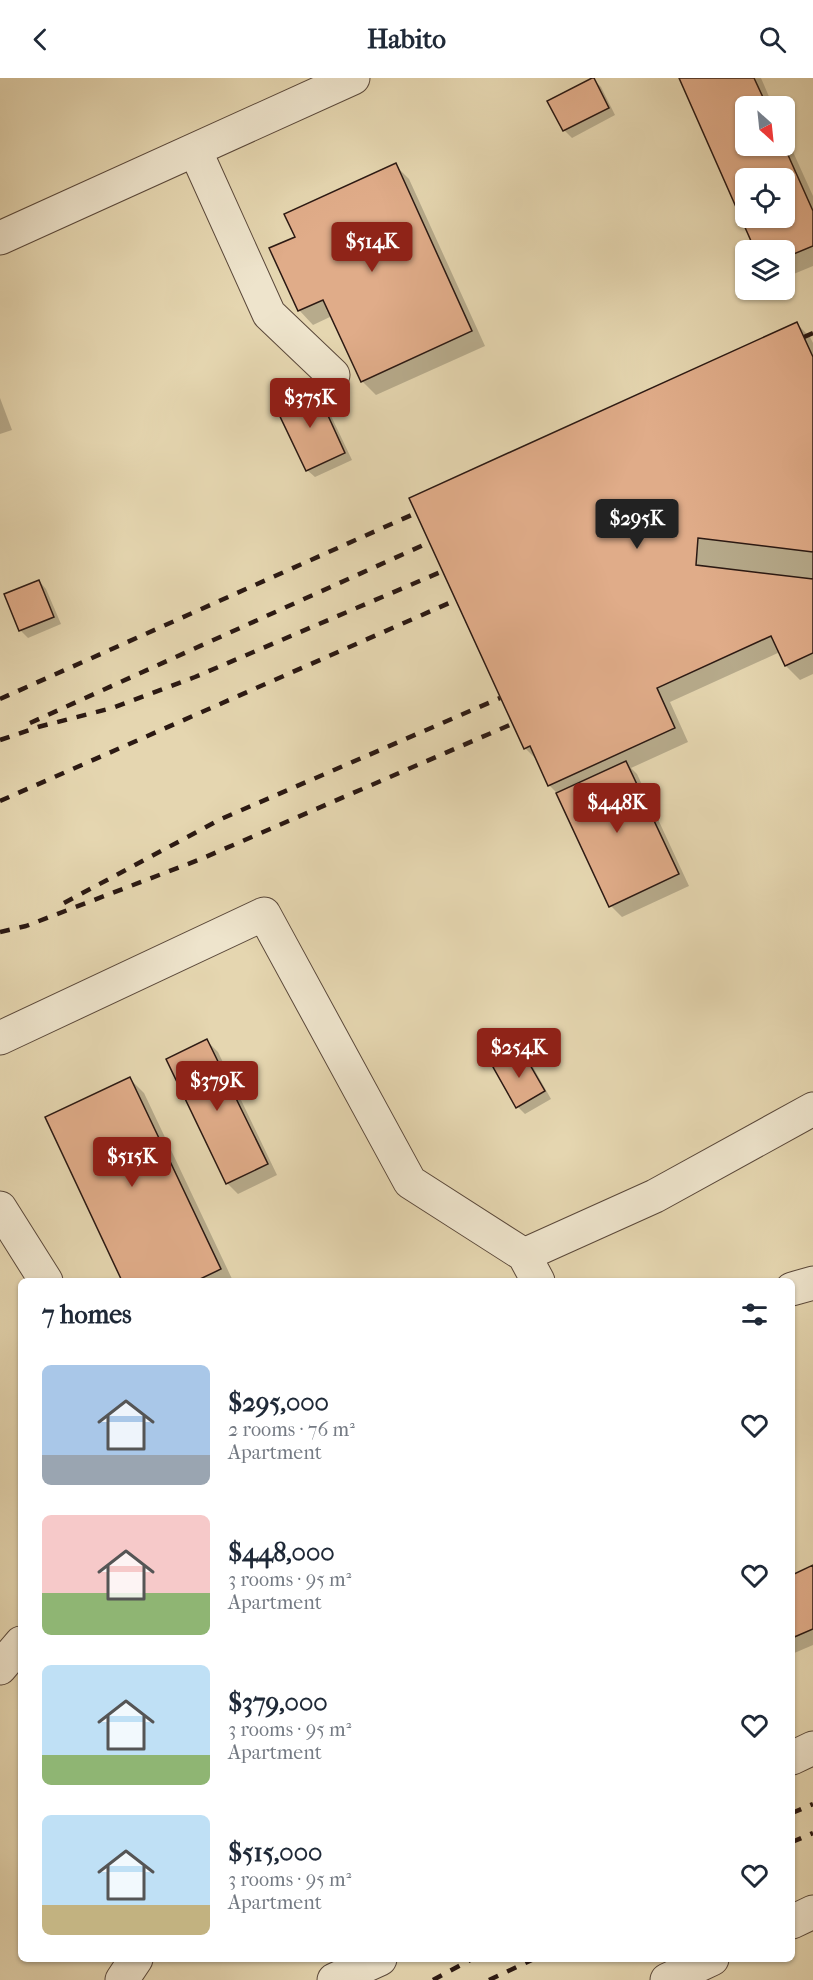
<!DOCTYPE html>
<html lang="en">
<head>
<meta charset="utf-8">
<style>
	:root { --surface:#fff; --page:#f2f2f3; --text:#1f2937; --muted:#747a83; --accent:#8f2418 }
	body { margin:0; font-family:"IM FELL French Canon",serif; background:var(--page); color:var(--text); height:100vh; display:flex; flex-direction:column; font-size:22px; white-space:nowrap }
	* { box-sizing:border-box; margin:0 }
	p { font-size:20px; color:var(--muted) }
	.icon { flex:none; width:33px; height:33px; fill:none; stroke:currentColor; stroke-width:2; stroke-linecap:round; stroke-linejoin:round }
	.map { position:relative; flex:1; overflow:hidden }
	.details { position:absolute; left:18px; top:1200px; width:777px; height:684px; display:flex; flex-direction:column; background:var(--surface); border-radius:9px; box-shadow:0 2px 4px #0004 }
	.details>* { flex:none }
	.needle { width:39px; rotate:153deg }
	.controls { position:absolute; left:735px; top:18px; display:grid; gap:12px }
	.controls a { display:grid; place-items:center; width:60px; height:60px; border-radius:9px; background:var(--surface); box-shadow:0 2px 4px #0004; font-size:30px }
	.price { position:absolute; translate:-50% -51px; padding:0 14px; border-radius:6px; background:var(--accent); color:#fff; font-size:20px; line-height:39px; filter:drop-shadow(0 2px 3px #0008) }
	.price::after { content:''; position:absolute; left:50%; top:36px; width:18px; height:14px; margin-left:-9px; background:inherit; clip-path:polygon(0 0,100% 0,50% 100%) }
	.price.selected { background:#222; color:#fff }
	ul { padding:0; list-style:none }
	li { display:flex; align-items:center; gap:18px; height:150px; padding:0 24px }
	li span { display:grid; place-items:center; flex:none; width:168px; height:120px; border-radius:9px; color:#555 }
	li>.icon { margin-inline-start:auto }
	span .icon { width:72px; height:72px; fill:#fffc; stroke-width:1 }
	li b { font-size:26px }
	h2 { display:flex; justify-content:space-between; align-items:center; height:72px; padding:0 24px; font-size:26px }
	header { display:flex; justify-content:space-between; align-items:center; height:78px; padding:0 24px; background:var(--surface); font-size:27px; font-weight:800 }
	.map>svg:first-child { display:block }
	.shadow { fill:#0003; fill-rule:evenodd }
	.building { fill:#e0ac89; stroke:#2b1913; stroke-width:1.5; fill-rule:evenodd }
	.lines { fill:none; stroke-linecap:round; stroke-linejoin:round }
	.minor-casing { stroke:#5a483a; stroke-width:35 }
	.minor { stroke:#eee4cc; stroke-width:33 }
	.rail { stroke:#2b1913; stroke-width:4.5; stroke-dasharray:10 10; stroke-linecap:butt }
</style>
</head>
<body>
<header><svg class="icon" aria-label="back" viewBox="0 0 24 24"><path d="M15 5l-7 7 7 7"/></svg>Habito<svg class="icon" aria-label="search" viewBox="0 0 24 24"><circle cx="10" cy="10" r="6"/><path d="M15 15l6 6"/></svg></header>
<div class="map">
<svg width="813" height="1902" viewBox="0 0 813 1902">
	<rect width="100%" height="100%" fill="#e5d6b0"/>
	<filter id="stains"><feTurbulence type="fractalNoise" baseFrequency=".00333" numOctaves="4"/><feColorMatrix values="0 0 0 0 .2 0 0 0 0 .09 0 0 0 0 .02 0 0 0 .5 -.17"/></filter>
	<radialGradient id="worn" r=".72"><stop offset=".6" stop-color="#630" stop-opacity="0"/><stop offset="1" stop-color="#630" stop-opacity=".3"/></radialGradient>
	<path class="shadow" d="M681,0h80l12,28h-27v40h38v-14l29,64v70l-29,12v-28h-27zM746,100h38v40h-38z
		M593,1l8,8 14,28 -43,23 -8,-8z
		M395,87l14,14 76,167 -109,49 -14,-14 -30,-65 -19,9 -14,-15z
		M796,245l14,14 3,6v331l-13,6 -14,-14 -6,-14 -110,50 18,40 -57,26 6,6 52,112 -67,31 -11,-11 -53,-112 -9,-9 -10,-23 -14,-14z
		M315,311l7,8 30,63 -37,17 -8,-7z
		M0,320l12,32 -12,4z
		M39,503l7,8 15,35 -33,14 -8,-8z
		M207,963l11,11 59,123 -39,19 -11,-11z
		M521,975l8,7 22,39 -26,15 -7,-7z
		M130,1001l14,14 89,188h-109z
		M813,1489v78l-21,9v-78z"/>
	<path class="building" d="M592,0h2l15,30 -46,23 -16,-30z
		M679,0h75l13,28h-21v40h38l29,65v35l-29,12v-8h-29zM746,100h38v40h-38z
		M396,85l76,168 -111,51 -38,-82 -25,11 -29,-63 26,-11 -11,-23z
		M797,244l16,35v296l-28,13 -14,-30 -114,52 18,40 -127,58 -18,-40 -6,3 -115,-251z
		M315,309l30,66 -39,18 -31,-65z
		M698,460l115,14v27l-117,-14z
		M39,502l15,37 -35,14 -15,-37z
		M626,683l53,113 -70,33 -53,-114z
		M207,961l61,125 -42,20 -60,-125z
		M522,973l23,40 -29,17 -23,-41z
		M130,999l91,192 -25,12h-74l-77,-164z
		M813,1487v64l-21,9v-63z"/>
	<g class="lines">
		<defs>
			<path id="minor" d="M195,72l74,164 64,61
				M0,160l353,-160
				M0,960l264,-124 146,268 114,73 14,26
				M0,1130l46,73
				M524,1177l131,-59 158,-87
				M792,1211l21,-6
				M0,1590l21,-25
				M792,1680l21,-10
				M792,1844l21,-10
				M122,1902l14,-21
				M334,1902l46,-21
				M667,1902l45,-21"/>
		</defs>
		<use href="#minor" class="minor-casing"/>
		<use href="#minor" class="minor"/>
		<path class="rail" d="M804,259l9,-4
			M0,621l416,-186
			M30,645l400,-181
			M0,662l38,-13 74,-19 83,-31 248,-106
			M0,723l456,-201
			M64,825l157,-84 279,-121
			M0,854l26,-6 175,-67 311,-135
			M792,1735l21,-9
			M792,1764l21,-9
			M433,1902l39,-21
			M489,1902l45,-21"/>
	</g>
	<rect width="100%" height="100%" filter="url(#stains)"/>
	<rect width="100%" height="100%" fill="url(#worn)"/>
</svg>
<div class="controls">
<a><svg class="needle" viewBox="-14 -14 28 28"><path d="M0-13l5 13h-10z" fill="#e53935"/><path d="M0 13l5-13h-10z" fill="#747a83"/></svg></a>
<a><svg class="icon" aria-label="locate" viewBox="0 0 24 24"><circle cx="12" cy="12" r="6"/><path d="M12 2v4M12 18v4M2 12h4M18 12h4"/></svg></a>
<a><svg class="icon" aria-label="layers" viewBox="0 0 24 24"><path d="M12 4l9 5-9 5-9-5zM3 14l9 5 9-5"/></svg></a>
</div>
<b class="price" style="left:372px;top:195px">$514K</b>
<b class="price" style="left:310px;top:351px">$375K</b>
<b class="price selected" style="left:637px;top:472px">$295K</b>
<b class="price" style="left:617px;top:756px">$448K</b>
<b class="price" style="left:519px;top:1001px">$254K</b>
<b class="price" style="left:217px;top:1034px">$379K</b>
<b class="price" style="left:132px;top:1110px">$515K</b>
<section class="details">
<h2>7 homes<svg class="icon" aria-label="filters" viewBox="0 0 24 24"><path d="M4 7h16M4 17h16"/><circle cx="9" cy="7" r="2"/><circle cx="15" cy="17" r="2"/></svg></h2>
<ul>
<li><span style="background:linear-gradient(#a9c7e8 75%,#9aa5b1 0)"><svg class="icon" aria-label="home" viewBox="0 0 24 24"><path d="M3 11l9-7 9 7M6 9v11h12V9"/></svg></span><div><b>$295,000</b><p>2 rooms · 76 m²</p><p>Apartment</p></div><svg class="icon" aria-label="heart" viewBox="0 0 24 24"><path d="M12 20l-8-8c-3-5 5-10 8-4 3-6 11-1 8 4z"/></svg></li>
<li><span style="background:linear-gradient(#f6c9c9 65%,#8fb573 0)"><svg class="icon" aria-label="home" viewBox="0 0 24 24"><path d="M3 11l9-7 9 7M6 9v11h12V9"/></svg></span><div><b>$448,000</b><p>3 rooms · 95 m²</p><p>Apartment</p></div><svg class="icon" aria-label="heart" viewBox="0 0 24 24"><path d="M12 20l-8-8c-3-5 5-10 8-4 3-6 11-1 8 4z"/></svg></li>
<li><span style="background:linear-gradient(#bfe0f5 75%,#8fb573 0)"><svg class="icon" aria-label="home" viewBox="0 0 24 24"><path d="M3 11l9-7 9 7M6 9v11h12V9"/></svg></span><div><b>$379,000</b><p>3 rooms · 95 m²</p><p>Apartment</p></div><svg class="icon" aria-label="heart" viewBox="0 0 24 24"><path d="M12 20l-8-8c-3-5 5-10 8-4 3-6 11-1 8 4z"/></svg></li>
<li><span style="background:linear-gradient(#bfe0f5 75%,#c2b280 0)"><svg class="icon" aria-label="home" viewBox="0 0 24 24"><path d="M3 11l9-7 9 7M6 9v11h12V9"/></svg></span><div><b>$515,000</b><p>3 rooms · 95 m²</p><p>Apartment</p></div><svg class="icon" aria-label="heart" viewBox="0 0 24 24"><path d="M12 20l-8-8c-3-5 5-10 8-4 3-6 11-1 8 4z"/></svg></li>
</ul>
</section>
</div>
</body>
</html>
